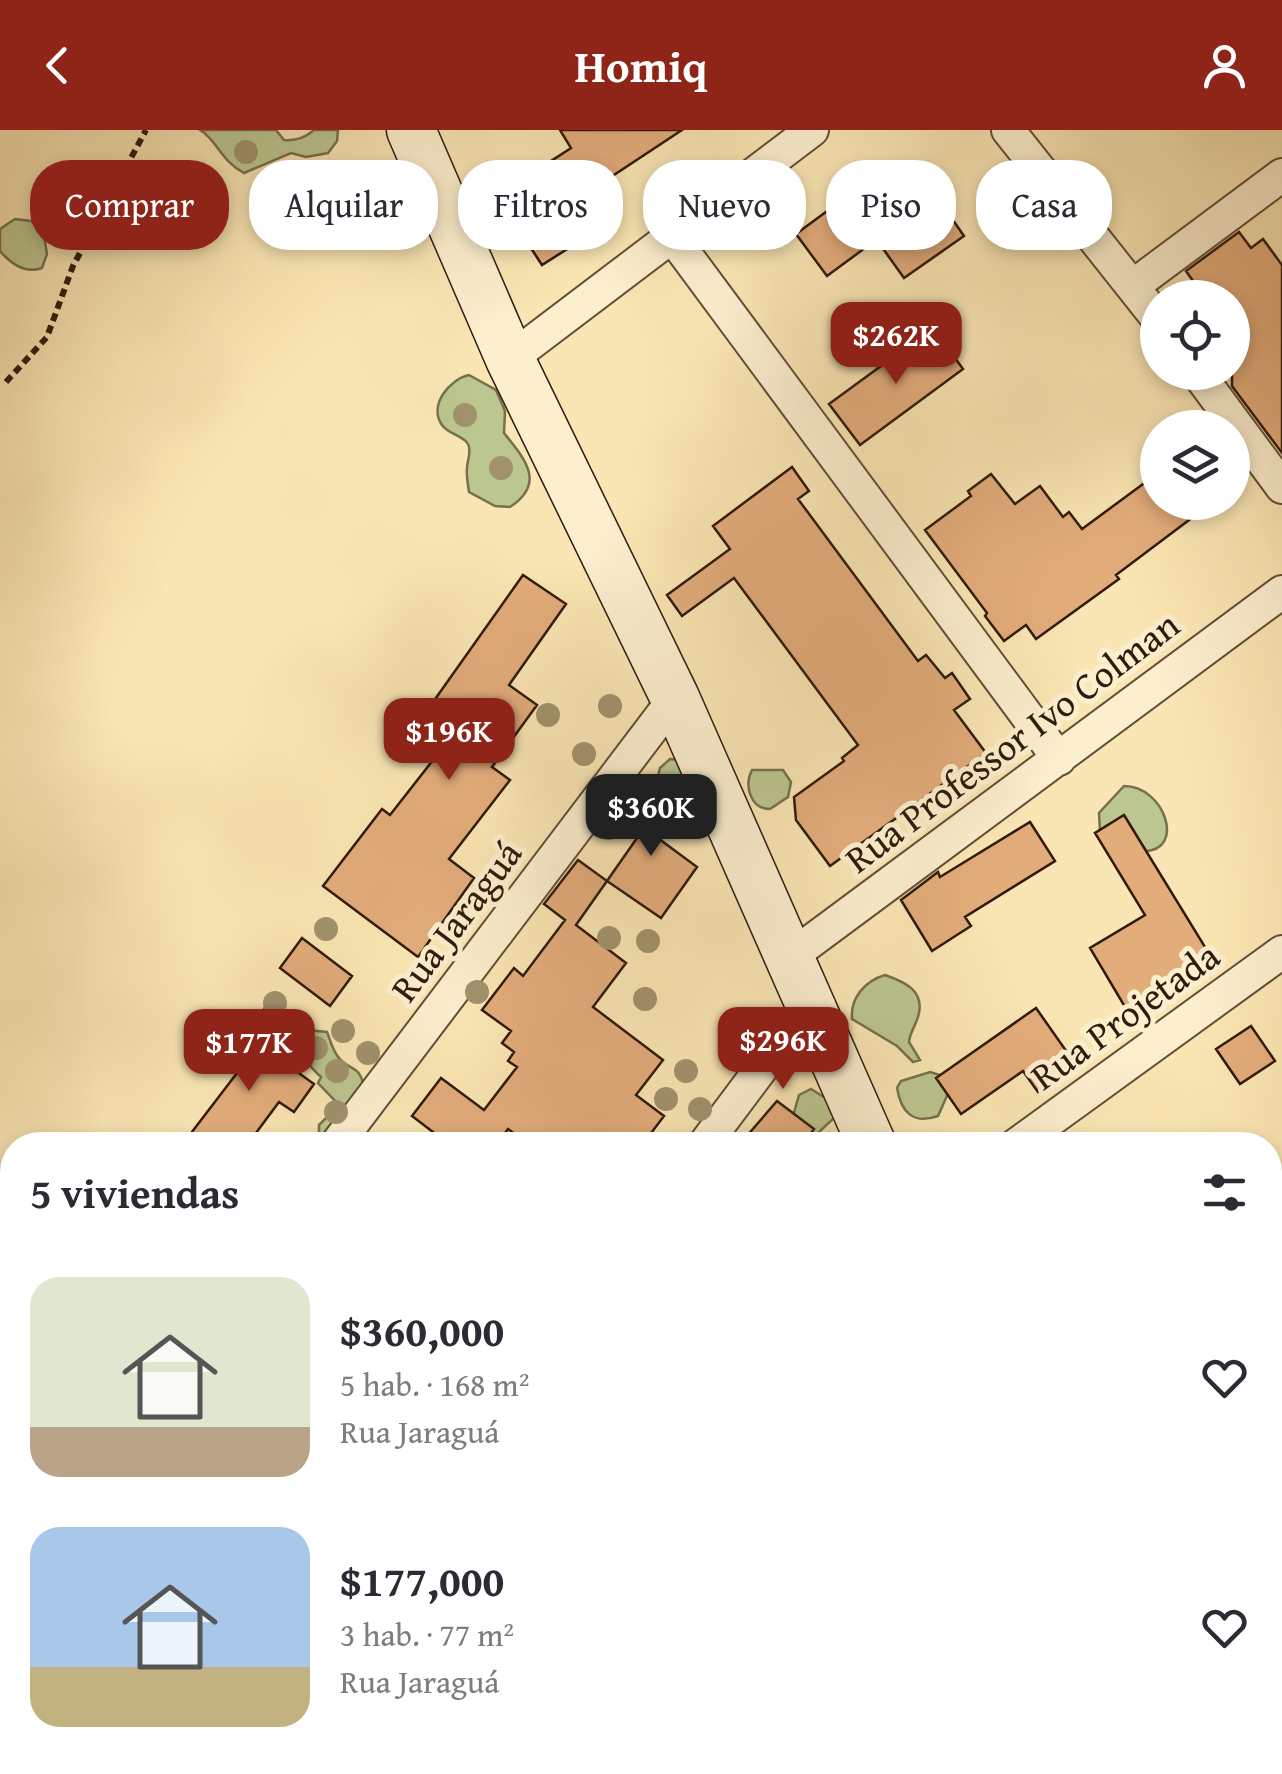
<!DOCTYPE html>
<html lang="es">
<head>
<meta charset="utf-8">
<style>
	:root { --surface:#fff; --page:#f2f2f3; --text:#2b2b33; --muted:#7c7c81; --accent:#8f2418 }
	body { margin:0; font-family:"Gentium Book Plus",serif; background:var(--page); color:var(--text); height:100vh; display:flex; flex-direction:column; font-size:38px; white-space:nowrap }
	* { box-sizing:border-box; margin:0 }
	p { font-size:32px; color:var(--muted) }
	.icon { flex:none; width:55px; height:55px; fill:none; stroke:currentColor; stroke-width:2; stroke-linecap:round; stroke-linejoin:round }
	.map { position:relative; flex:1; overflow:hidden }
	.drawer { position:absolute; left:0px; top:1002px; width:1282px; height:642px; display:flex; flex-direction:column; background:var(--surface); border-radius:40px 40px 0 0; box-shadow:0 5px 15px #0003 }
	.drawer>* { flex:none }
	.guide { position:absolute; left:30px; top:30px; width:1222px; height:90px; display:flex; gap:20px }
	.buttons { position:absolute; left:1140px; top:150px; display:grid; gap:20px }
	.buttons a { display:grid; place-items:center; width:110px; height:110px; border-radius:50%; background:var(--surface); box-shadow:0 5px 15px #0003; font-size:50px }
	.price { position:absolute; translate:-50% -85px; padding:0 22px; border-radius:20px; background:var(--accent); color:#fff; font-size:32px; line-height:65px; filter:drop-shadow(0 2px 5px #0008) }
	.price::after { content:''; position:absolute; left:50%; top:60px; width:30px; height:22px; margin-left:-15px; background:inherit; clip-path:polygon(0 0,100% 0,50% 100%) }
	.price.selected { background:#222; color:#fff }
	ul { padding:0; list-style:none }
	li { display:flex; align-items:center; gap:30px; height:250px; padding:0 30px }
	li span { display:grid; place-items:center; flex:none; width:280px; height:200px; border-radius:30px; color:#555 }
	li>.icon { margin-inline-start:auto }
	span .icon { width:120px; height:120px; fill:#fffc; stroke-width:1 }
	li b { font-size:42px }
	h2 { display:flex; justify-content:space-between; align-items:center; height:120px; padding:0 30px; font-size:42px }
	.pill { padding:0 35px; border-radius:40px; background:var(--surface); box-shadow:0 5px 15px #0003; font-size:35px; line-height:90px }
	.pill.selected { background:var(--accent); color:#fff }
	header { display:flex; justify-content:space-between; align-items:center; height:130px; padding:0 30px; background:var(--accent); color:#fff; font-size:45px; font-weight:600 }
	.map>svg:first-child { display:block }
	.green { fill:#bcc68f; stroke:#76704e; stroke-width:2.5 }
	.building { fill:#e3ac7b; stroke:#2f1a0c; stroke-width:2.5 }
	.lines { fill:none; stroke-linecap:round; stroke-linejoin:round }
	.street-casing { stroke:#624d36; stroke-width:36 }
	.secondary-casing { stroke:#2f1a0c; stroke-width:51 }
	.path { stroke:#2f1a0c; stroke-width:6; stroke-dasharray:8 5; stroke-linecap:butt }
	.street { stroke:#fcefce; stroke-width:32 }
	.secondary { stroke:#fcefce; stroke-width:48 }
	.tree { fill:#a1926d }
	.labels { text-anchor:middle; stroke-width:10; stroke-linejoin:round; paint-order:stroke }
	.street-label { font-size:38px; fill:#2f1a0c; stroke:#fcefce }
</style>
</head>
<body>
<header><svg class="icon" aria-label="back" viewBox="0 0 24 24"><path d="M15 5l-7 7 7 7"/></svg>Homiq<svg class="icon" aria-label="person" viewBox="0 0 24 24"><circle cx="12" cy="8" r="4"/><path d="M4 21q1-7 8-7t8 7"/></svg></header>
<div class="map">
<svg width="1282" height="1644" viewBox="0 0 1282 1644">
	<rect width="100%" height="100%" fill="#fae6b4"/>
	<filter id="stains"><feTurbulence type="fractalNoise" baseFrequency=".002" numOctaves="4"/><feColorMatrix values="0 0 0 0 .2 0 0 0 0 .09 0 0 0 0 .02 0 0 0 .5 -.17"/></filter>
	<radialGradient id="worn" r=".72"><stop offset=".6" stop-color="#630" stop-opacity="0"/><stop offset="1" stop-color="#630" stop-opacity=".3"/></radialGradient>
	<path class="green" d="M200,0h76l8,10c12,1 22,-3 30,-10h24l-1,11 -9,12 -22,4 -15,-4 -47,20c-24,-13 -27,-33 -44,-43z
		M15,89l16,2 12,9 4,24 -5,14c-17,6 -31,-4 -42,-17v-22z
		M469,245l27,15 9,21 -1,22c20,25 43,50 6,74l-15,-1 -26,-14c-1,-8 -3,-16 -2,-24 0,-7 5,-17 1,-24 -4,-8 -20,-10 -26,-19 -14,-20 8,-46 27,-50z
		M670,629l15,1 22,50 -21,8 -13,-9 -6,-22 -9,-11 2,-8z
		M752,640h31l8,12 -3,15 -18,12c-20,0 -26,-24 -18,-39z
		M1124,656c41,0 62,65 20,65 -14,0 -32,-14 -44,-20l-1,-18z
		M885,845c20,7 41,16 33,42 -3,10 -8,15 -9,25l11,18 -7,2 -16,-16 -45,-27c-2,-21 13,-38 33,-44z
		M273,875l25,24 29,3c3,7 6,20 12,26 10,12 21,8 24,26l-31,59 -13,-10v-8l20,-20 -21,-22 3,-6c-18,-16 -20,-31 -47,-31l-16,-14v-14l8,-12z
		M930,942l13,4 7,13 -12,27c-25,9 -37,-4 -41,-28l4,-7z
		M811,959l24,15 -2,15 -16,15 -6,-1 -18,-17 6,-21z"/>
	<path class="building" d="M560,0h122l-71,47 3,6 -15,9 17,26 -74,47 -45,-69 74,-48z
		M939,70l25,36 -60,42 -25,-35z
		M838,73l31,42 -42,31 -31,-42z
		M1239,102l12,16 12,-9 19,26v188l-50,-67v-88h-27l-19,-27z
		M933,198l30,41 -103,76 -31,-41z
		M792,337l17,24 -11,8 120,162 8,-6 19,23 7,-5 18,26 -16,11 32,43 -156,113 -34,-46 -2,-23 50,-36 -2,-3 16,-13 -124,-167 -52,38 -15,-21 63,-46 -17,-23z
		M1158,343v29h55l-97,73 3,4 -83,60 -10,-14 -22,16 -19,-25 2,-3 -62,-83 46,-34 -3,-5 23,-17 24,30 25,-18 23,31 6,-5 13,17z
		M523,445l43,29 -57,81 28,20 -45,62 18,13 -61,79 25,19 -56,79 -95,-71 59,-77 8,6 65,-83 -29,-20z
		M640,656l31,22 -20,25 46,34 -36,51 -54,-37 37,-53 -22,-16z
		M1124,685l89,145 -85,52 -38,-64 55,-33 -50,-82z
		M1030,692l25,39 -90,56 6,9 -39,25 -31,-51 37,-28 2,5z
		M578,730l29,21 -31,44 50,38 -33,44 70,53 -27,35 28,21 -22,29h-112l-22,-16 -12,16h-46l-38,-29 29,-38 43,32 33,-43 -9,-6 6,-9 -12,-9 9,-12 -29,-21 32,-42 9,8 42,-56 -21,-16z
		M302,808l50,38 -22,30 -50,-38z
		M1036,878l40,57 -38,27 -15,-21 -62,43 -25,-36z
		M1251,896l24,35 -35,23 -24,-35z
		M236,898l78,56 -20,28 -15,-10 -32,43h-65l55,-72 -22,-17z
		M777,971l37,28 -12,16h-63z"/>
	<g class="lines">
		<defs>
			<path id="street" d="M1008,0l150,189
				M671,105l388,524
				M1133,156l149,-111
				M510,229l302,-229
				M1197,242l85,115
				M790,827l492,-365
				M336,1015l339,-447
				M704,1015l107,-143
				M1016,1015l266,-193
				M0,1187l12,17
				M1270,1238l12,-9
				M0,1442l12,-15
				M479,1632l14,12
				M232,1644l9,-12
				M582,1644l8,-12
				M914,1644l9,-12
				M1255,1644l27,-20"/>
			<path id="secondary" d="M411,0l99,229 165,339 197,447
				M1161,1632l5,12"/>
		</defs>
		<use href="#street" class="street-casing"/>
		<use href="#secondary" class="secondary-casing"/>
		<path class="path" d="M6,252l41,-45 26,-71 73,-136"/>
		<use href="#street" class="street"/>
		<use href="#secondary" class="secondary"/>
	</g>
	<g class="tree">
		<circle cx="246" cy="22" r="12"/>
		<circle cx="465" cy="285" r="12"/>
		<circle cx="501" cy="338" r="12"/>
		<circle cx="610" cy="576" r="12"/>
		<circle cx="548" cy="585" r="12"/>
		<circle cx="584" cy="624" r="12"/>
		<circle cx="632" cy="660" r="12"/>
		<circle cx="609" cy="698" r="12"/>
		<circle cx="326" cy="799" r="12"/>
		<circle cx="609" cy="808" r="12"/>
		<circle cx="648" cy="811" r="12"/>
		<circle cx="477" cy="862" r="12"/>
		<circle cx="645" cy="869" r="12"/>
		<circle cx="275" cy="873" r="12"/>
		<circle cx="343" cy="901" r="12"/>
		<circle cx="316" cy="918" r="12"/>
		<circle cx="368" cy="923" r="12"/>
		<circle cx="337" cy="941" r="12"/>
		<circle cx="686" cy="941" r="12"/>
		<circle cx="666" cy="969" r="12"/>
		<circle cx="700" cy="979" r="12"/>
		<circle cx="336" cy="982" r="12"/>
	</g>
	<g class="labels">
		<g class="street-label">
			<text transform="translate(1012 612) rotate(-37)" y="13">Rua Professor Ivo Colman</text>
			<text transform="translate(456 791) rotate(-53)" y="13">Rua Jaraguá</text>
			<text transform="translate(1125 886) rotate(-36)" y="13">Rua Projetada</text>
		</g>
	</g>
	<rect width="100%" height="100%" filter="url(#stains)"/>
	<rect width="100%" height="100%" fill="url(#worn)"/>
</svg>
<div class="buttons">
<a><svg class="icon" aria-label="locate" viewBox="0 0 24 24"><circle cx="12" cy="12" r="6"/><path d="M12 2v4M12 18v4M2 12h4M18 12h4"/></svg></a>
<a><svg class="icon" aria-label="layers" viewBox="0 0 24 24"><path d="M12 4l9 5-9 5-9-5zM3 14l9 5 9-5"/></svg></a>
</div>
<b class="price" style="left:896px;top:257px">$262K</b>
<b class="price" style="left:449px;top:653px">$196K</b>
<b class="price selected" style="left:651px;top:729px">$360K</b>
<b class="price" style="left:783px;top:962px">$296K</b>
<b class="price" style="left:249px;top:964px">$177K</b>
<div class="guide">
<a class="pill selected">Comprar</a>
<a class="pill">Alquilar</a>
<a class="pill">Filtros</a>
<a class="pill">Nuevo</a>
<a class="pill">Piso</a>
<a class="pill">Casa</a>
</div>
<section class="drawer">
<h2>5 viviendas<svg class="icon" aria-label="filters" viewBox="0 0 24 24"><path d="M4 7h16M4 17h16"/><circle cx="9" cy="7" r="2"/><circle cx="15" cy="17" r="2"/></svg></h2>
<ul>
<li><span style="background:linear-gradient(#dfe7d0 75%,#b9a48a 0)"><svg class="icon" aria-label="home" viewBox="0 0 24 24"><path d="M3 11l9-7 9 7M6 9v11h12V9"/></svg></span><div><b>$360,000</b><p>5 hab. · 168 m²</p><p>Rua Jaraguá</p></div><svg class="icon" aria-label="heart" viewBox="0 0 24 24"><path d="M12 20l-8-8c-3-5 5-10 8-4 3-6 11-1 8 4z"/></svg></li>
<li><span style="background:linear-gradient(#a9c7e8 70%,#c2b280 0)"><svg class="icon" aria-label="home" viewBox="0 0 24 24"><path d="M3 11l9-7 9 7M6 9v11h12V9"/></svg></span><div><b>$177,000</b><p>3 hab. · 77 m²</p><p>Rua Jaraguá</p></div><svg class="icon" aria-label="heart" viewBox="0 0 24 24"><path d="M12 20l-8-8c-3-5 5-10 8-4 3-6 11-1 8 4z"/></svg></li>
</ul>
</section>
</div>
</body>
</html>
